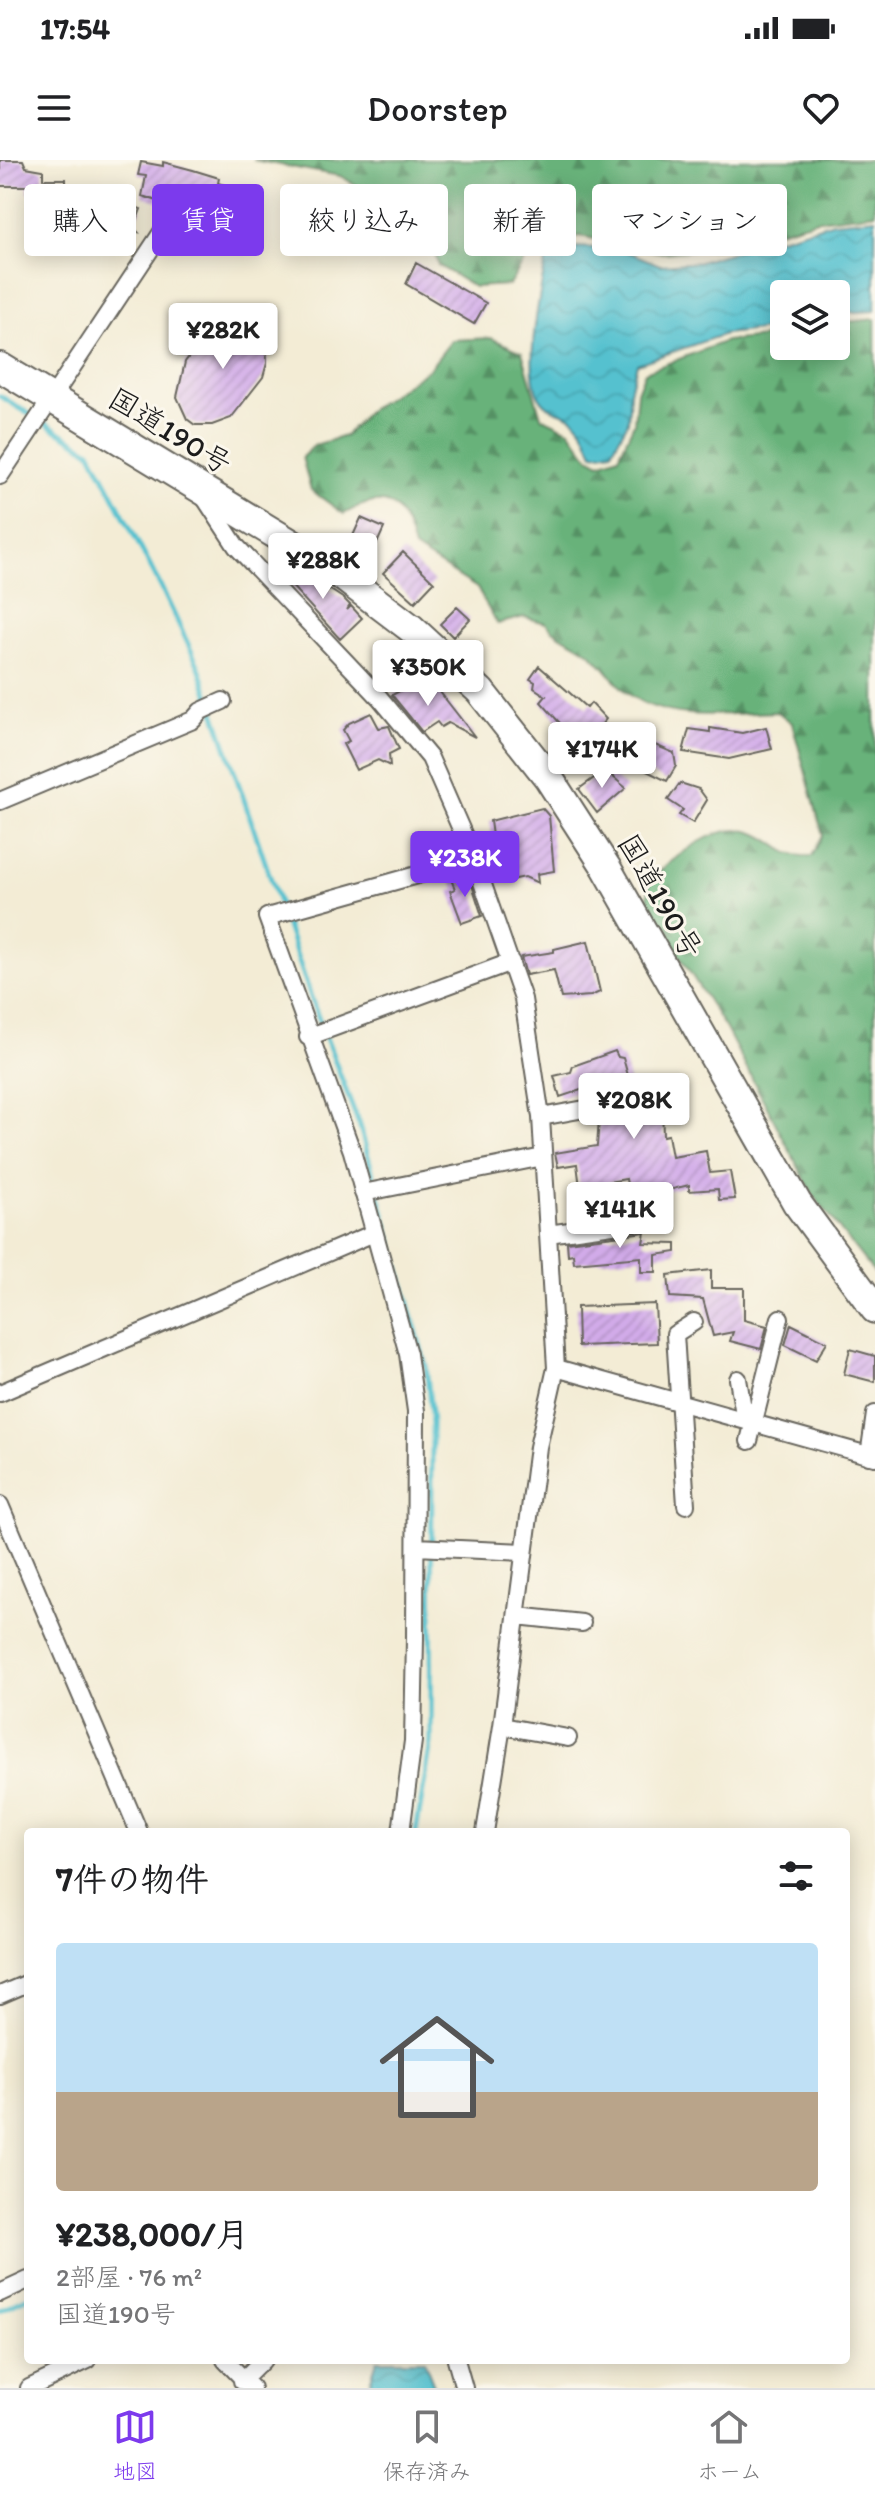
<!DOCTYPE html>
<html lang="ja">
<head>
<meta charset="utf-8">
<style>
	:root { --surface:#fff; --page:#f2f2f2; --text:#202124; --muted:#757577; --line:#e0e0e0; --accent:#7c3aed }
	body { margin:0; font-family:Itim,"Klee One",sans-serif; background:var(--page); color:var(--text); height:100vh; display:flex; flex-direction:column; font-size:30px; white-space:nowrap }
	* { box-sizing:border-box; margin:0 }
	p { font-size:26px; color:var(--muted) }
	.icon { flex:none; width:44px; height:44px; fill:none; stroke:currentColor; stroke-width:2; stroke-linecap:round; stroke-linejoin:round }
	.map { position:relative; flex:1; overflow:hidden }
	.side { position:absolute; left:24px; top:1668px; width:826px; height:536px; display:flex; flex-direction:column; background:var(--surface); border-radius:8px; box-shadow:0 4px 20px #0003 }
	.side>* { flex:none }
	.guide { position:absolute; left:24px; top:24px; width:828px; height:72px; display:flex; gap:16px }
	.buttons { position:absolute; left:770px; top:120px; display:grid; gap:16px }
	.buttons a { display:grid; place-items:center; width:80px; height:80px; border-radius:8px; background:var(--surface); box-shadow:0 4px 20px #0003; font-size:40px }
	.price { position:absolute; translate:-50% -68px; padding:0 18px; border-radius:8px; background:#fff; color:#222; font-size:26px; line-height:52px; filter:drop-shadow(0 2px 4px #0008) }
	.price::after { content:''; position:absolute; left:50%; top:48px; width:24px; height:18px; margin-left:-12px; background:inherit; clip-path:polygon(0 0,100% 0,50% 100%) }
	.price.on { background:var(--accent); color:#fff }
	ul { padding:0; list-style:none }
	li { display:grid; align-content:center; gap:16px; height:424px; padding:0 32px }
	li span { display:grid; place-items:center; height:248px; border-radius:8px; color:#555 }
	li>.icon { margin-inline-start:auto }
	span .icon { width:144px; height:144px; fill:#fffc; stroke-width:1 }
	li b { font-size:34px }
	h2 { display:flex; justify-content:space-between; align-items:center; height:96px; padding:0 32px; font-size:34px }
	.chip { padding:0 28px; border-radius:8px; background:var(--surface); box-shadow:0 4px 20px #0003; font-size:28px; line-height:72px }
	.chip.on { background:var(--accent); color:#fff }
	.status { display:flex; justify-content:space-between; align-items:center; height:56px; padding:0 40px; background:var(--surface); direction:ltr }
	.status svg { height:22px; fill:currentColor }
	header { display:flex; justify-content:space-between; align-items:center; height:104px; padding:0 32px; background:var(--surface); font-size:36px; font-weight:600 }
	.dock { display:flex; justify-content:space-around; align-items:center; height:112px; border-top:2px solid var(--line); background:var(--surface); font-size:22px; color:var(--muted) }
	.dock a { display:grid; justify-items:center; gap:4px }
	.dock .on { color:var(--accent) }
	.map>svg:first-child { display:block }
	.forest { fill:url(#forest-firs); stroke:#42674b; stroke-width:2 }
	.water { fill:url(#water-waves); stroke:#386e76; stroke-width:2 }
	.lines { fill:none; stroke-linecap:round; stroke-linejoin:round }
	.stream { stroke:#55c1cf; stroke-width:5 }
	.building { fill:url(#building-hatch) }
	.minor-casing { stroke:#67655d; stroke-width:20 }
	.trunk-casing { stroke:#67655d; stroke-width:32 }
	.minor { stroke:#fff; stroke-width:16 }
	.trunk { stroke:#fff; stroke-width:28 }
	.labels { text-anchor:middle; stroke-width:6; stroke-linejoin:round; paint-order:stroke }
	.street-label { font-size:30px; fill:#1c1c1c; stroke:#fbf7ec }
</style>
</head>
<body>
<div class="status"><b>17:54</b><svg viewBox="0 0 49 12"><path d="M0 12V9h3v3zM5 12V6h3v6zM10 12V3h3v9zM15 12V0h3v12zM26 1h20v11H26zM47 4h2v5h-2z"/></svg></div>
<header><svg class="icon" aria-label="menu" viewBox="0 0 24 24"><path d="M4 6h16M4 12h16M4 18h16"/></svg>Doorstep<svg class="icon" aria-label="heart" viewBox="0 0 24 24"><path d="M12 20l-8-8c-3-5 5-10 8-4 3-6 11-1 8 4z"/></svg></header>
<div class="map">
<svg width="875" height="2228" viewBox="0 0 875 2228">
	<defs>
		<pattern id="forest-firs" width="22" height="20" patternUnits="userSpaceOnUse" patternTransform="scale(2)"><rect width="22" height="20" fill="#68b27a"/><path d="M5 1l3.5 6h-7zM16 11l3.5 6h-7z" fill="#559063"/></pattern>
		<pattern id="water-waves" width="16" height="10" patternUnits="userSpaceOnUse" patternTransform="scale(2)"><rect width="16" height="10" fill="#55c1cf"/><path d="M0 5q4-4 8 0t8 0" fill="none" stroke="#49a5b1"/></pattern>
		<pattern id="building-hatch" width="6" height="6" patternUnits="userSpaceOnUse" patternTransform="scale(2)"><rect width="6" height="6" fill="#d2abe9"/><path d="M-1 1l2-2M0 6l6-6M5 7l2-2" fill="none" stroke="#b493c7"/></pattern>
	</defs>
	<rect width="100%" height="100%" fill="#fbf7ec"/>
	<filter id="ink" filterUnits="userSpaceOnUse"><feTurbulence type="fractalNoise" baseFrequency=".0125" numOctaves="2"/><feDisplacementMap in="SourceGraphic" scale="16" xChannelSelector="R" yChannelSelector="G"/><feConvolveMatrix kernelMatrix="1 2 1 2 8 2 1 2 1" color-interpolation-filters="sRGB"/></filter>
	<filter id="wash" filterUnits="userSpaceOnUse"><feTurbulence type="fractalNoise" baseFrequency=".006" numOctaves="4" result="noise"/><feDisplacementMap in="SourceGraphic" scale="32" xChannelSelector="R" yChannelSelector="G"/><feGaussianBlur stdDeviation="1.8" result="paint"/><feColorMatrix in="noise" values="0 0 0 0 0 0 0 0 0 0 0 0 0 0 0 0 0 1.4 0 .05"/><feComposite in="paint" operator="in"/></filter>
	<g filter="url(#wash)">
		<rect width="100%" height="100%" fill="#f3ecd5"/>
		<path class="forest" d="M253,0h622v53l-58,7 -102,29 -52,4 -83,-17 -47,11 -24,38 -35,2 -36,-22 -5,-21 -29,-32 -64,-36z
			M875,159v955l-62,-79 -87,-166 -79,-124 2,-24c25,-23 70,-64 108,-47 25,11 24,23 55,22l11,-21 -31,-112 -14,-11c-47,1 -107,12 -148,-17 -14,-11 -25,-29 -39,-41 -15,-13 -33,-16 -45,-31l-22,-6 -27,7 -20,-36 -63,-40c-13,-46 -27,-59 -70,-34l-33,-24 -9,-33 13,-12 30,-9 23,-25 61,-42 23,-29 39,-2 31,14 19,65 28,13 20,27 11,6 19,-7 15,-33 3,-31 8,-20 81,-31 58,-6v11h52v-23z"/>
		<path class="water" d="M875,58v93l-39,2v-19h-52v33l-59,7 -88,30 -7,27 -2,31 -16,29 -19,3c-5,-14 -10,-28 -22,-37 -12,-7 -23,-6 -31,-19 -19,-27 3,-119 9,-152l72,3 39,16 39,-3 135,-40z
			M377,2200h47l11,28h-67z"/>
		<g class="lines">
			<path class="stream" d="M0,236l90,55 71,136 38,80 116,342 45,118 66,239 6,57 -1,320 -15,89
				M0,2150l28,-13"/>
		</g>
		<g id="blocks">
			<path class="building" d="M0,0h23l3,7 17,3v9h23v8l35,8 16,16 4,-9 20,7 -7,19 4,4 -48,-10 -3,12 -15,-3 4,-25 -37,1v-14h-11v-7h-28z
				M141,2l22,4v-4l30,8 26,8 -1,5 45,14 -6,17 -32,-10 -8,23 -22,-5 3,-8 -56,-18 4,-20 -8,-1z
				M416,103l70,40 -12,21 -68,-40z
				M240,155l14,2 12,13 1,33 -4,14 -32,41 -19,7h-17l-8,-6 -10,-22 8,-35 26,-34z
				M361,358l23,10 -9,20 -23,-10z
				M403,392l31,30 -19,20 -32,-29z
				M293,405l51,34 6,6 -3,5 4,-4 11,12 -22,21 -61,-67z
				M457,447l13,12 -17,18 -13,-13z
				M539,506l48,42 4,-5 15,16 -13,16 -4,-3 -6,7 -17,-9 -25,-28 5,-6 -12,-8 1,-6 -5,-3z
				M418,521l12,12 6,-6 39,50 -27,-14 -7,4 -4,-5 -15,10 -30,-37z
				M371,553l8,15 10,-2 10,23 -10,5 1,12 -12,-6 -22,10 -13,-26 6,-3 -6,-11 6,-7z
				M607,565l67,28 2,13 -9,15 -55,-27z
				M766,567l6,22 -43,10 -46,-7 6,-23 21,3v-4l32,5z
				M605,610l21,18 -29,25 -18,-24z
				M680,623l19,6 8,11 -14,23 -14,-8 4,-5 -15,-10z
				M542,648l7,8 5,55 -17,3 1,9 -13,-6 -14,3 -5,-47 -14,3 -2,-15z
				M464,713l2,14 6,-2 10,31 -20,7 -12,-32 5,-2 -5,-12z
				M588,781l12,51 -9,4 -30,2 -7,-28 -28,5 -5,-18 33,-5v-3z
				M615,891l3,6 5,1 8,28h11l4,21 16,-1 1,30 5,-1 4,22 34,-6 4,22 20,-2 5,28 -16,1 -1,-11 -29,2v-6l-37,9v14l-16,3v-16h-7l-3,-16 -46,8 -3,-23 -19,3 -3,-14 42,-7 2,-26 16,-4 -10,-34 -45,15 -6,-21 17,-4 2,-6z
				M645,1072l-2,11 33,1v8l-20,3v17h-15v-15l-67,6 -1,-9 -5,1 -1,-13z
				M711,1110v18h33v32l23,6 -6,23 -31,-8 3,-9 -20,4 -10,-37 -33,-2 -2,-22z
				M655,1144l2,39 -79,3 -1,-39z
				M791,1164l36,18 -11,18 -31,-15z
				M850,1189l25,7v26l-31,-8z"/>
		</g>
	</g>
	<g filter="url(#ink)">
		<use href="#blocks" fill-opacity="0" stroke="#67655d" stroke-width="2"/>
		<g class="lines">
			<defs>
				<path id="minor" d="M0,316l164,-247
					M204,337l32,49 144,152 50,60 44,101 49,140 18,118 15,251 -18,79 -36,279 -17,106
					M0,641l193,-81 8,-9 22,-10
					M308,877l203,-75
					M541,957l49,-9
					M363,1033l180,-36
					M548,1074l107,-15
					M556,1208l319,89
					M738,1219l7,41
					M0,1233l374,-160
					M749,1281l31,-123
					M869,1296l6,-42
					M0,1345l139,327
					M686,1345l-11,-171 19,-12
					M416,1387l107,5
					M517,1456l65,7
					M502,1566l66,12
					M401,1672l12,-91 2,-102 1,-228 -8,-57 -56,-203 -85,-234 207,-58
					M0,1835l28,-12
					M0,2133l28,-13
					M225,2200l27,28
					M456,2200l8,28
					M242,2221l21,-21
					M29,2228l59,-28"/>
				<path id="trunk" d="M0,207l333,202 79,60 68,62 68,86 58,90 191,336 78,106"/>
			</defs>
			<use href="#minor" class="minor-casing"/>
			<use href="#trunk" class="trunk-casing"/>
			<use href="#minor" class="minor"/>
			<use href="#trunk" class="trunk"/>
		</g>
	</g>
	<g class="labels">
		<g class="street-label">
			<text transform="translate(170 271) rotate(31)" y="10">国道190号</text>
			<text transform="translate(660 736) rotate(60)" y="10">国道190号</text>
		</g>
	</g>
</svg>
<div class="buttons">
<a><svg class="icon" aria-label="layers" viewBox="0 0 24 24"><path d="M12 4l9 5-9 5-9-5zM3 14l9 5 9-5"/></svg></a>
</div>
<b class="price" style="left:223px;top:211px">¥282K</b>
<b class="price" style="left:323px;top:441px">¥288K</b>
<b class="price" style="left:428px;top:548px">¥350K</b>
<b class="price" style="left:602px;top:630px">¥174K</b>
<b class="price on" style="left:465px;top:739px">¥238K</b>
<b class="price" style="left:634px;top:981px">¥208K</b>
<b class="price" style="left:620px;top:1090px">¥141K</b>
<div class="guide">
<a class="chip">購入</a>
<a class="chip on">賃貸</a>
<a class="chip">絞り込み</a>
<a class="chip">新着</a>
<a class="chip">マンション</a>
</div>
<section class="side">
<h2>7件の物件<svg class="icon" aria-label="filters" viewBox="0 0 24 24"><path d="M4 7h16M4 17h16"/><circle cx="9" cy="7" r="2"/><circle cx="15" cy="17" r="2"/></svg></h2>
<ul>
<li><span style="background:linear-gradient(#bfe0f5 60%,#b9a48a 0)"><svg class="icon" aria-label="home" viewBox="0 0 24 24"><path d="M3 11l9-7 9 7M6 9v11h12V9"/></svg></span><div><b>¥238,000/月</b><p>2部屋 · 76 m²</p><p>国道190号</p></div></li>
</ul>
</section>
</div>
<nav class="dock">
<a class="on"><svg class="icon" aria-label="map" viewBox="0 0 24 24"><path d="M3 6l6-2 6 2 6-2v14l-6 2-6-2-6 2zM9 4v14M15 6v14"/></svg>地図</a>
<a><svg class="icon" aria-label="saved" viewBox="0 0 24 24"><path d="M7 4h10v16l-5-4-5 4z"/></svg>保存済み</a>
<a><svg class="icon" aria-label="home" viewBox="0 0 24 24"><path d="M3 11l9-7 9 7M6 9v11h12V9"/></svg>ホーム</a>
</nav>
</body>
</html>
